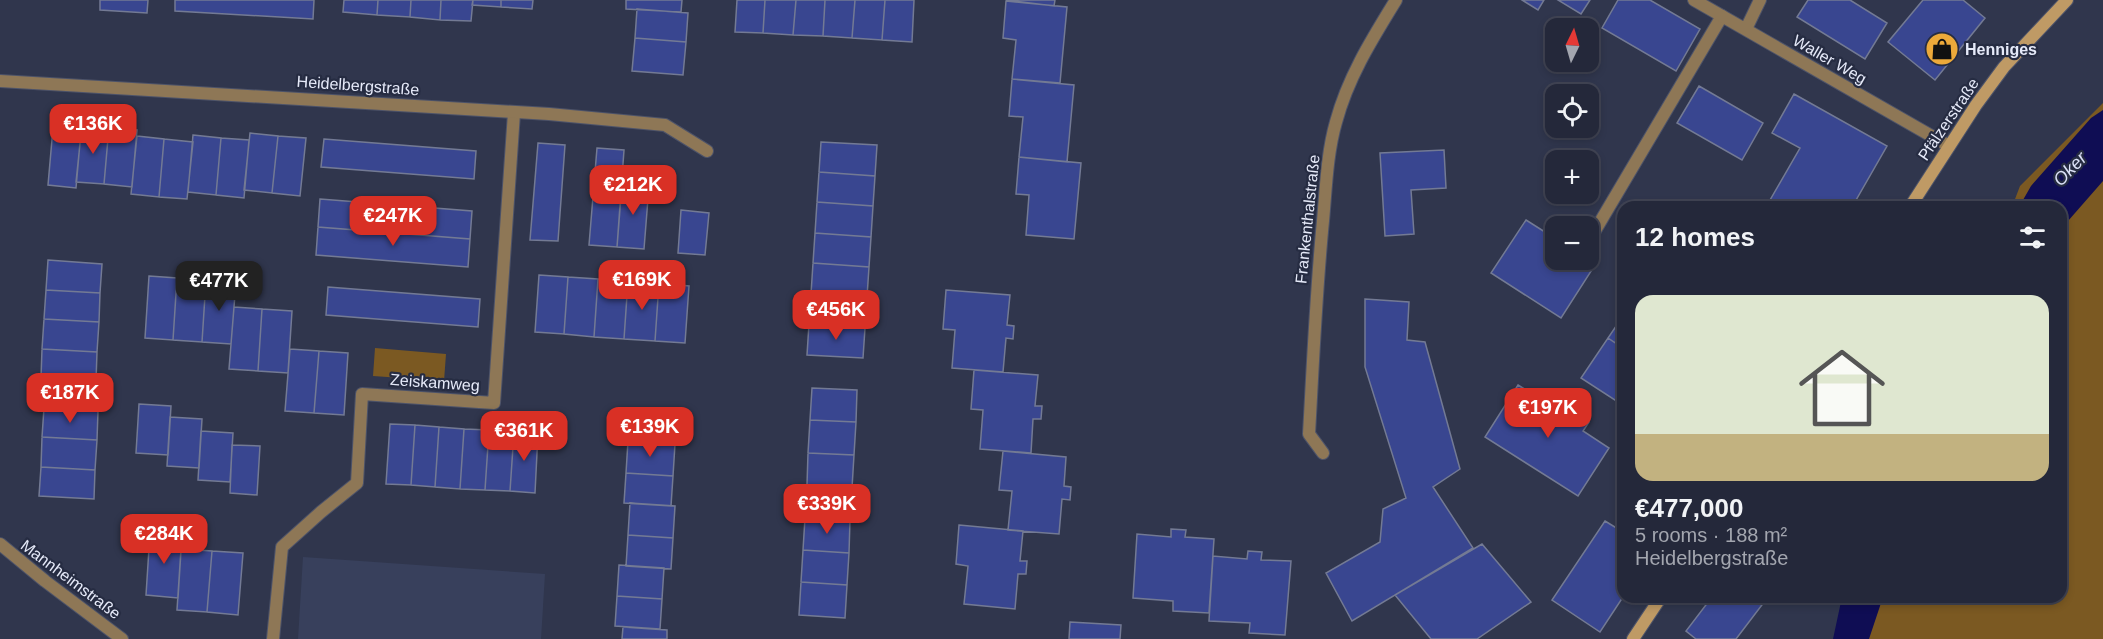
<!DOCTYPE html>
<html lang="en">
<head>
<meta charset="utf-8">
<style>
	:root { --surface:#24283a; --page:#303445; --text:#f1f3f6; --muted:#a3a6af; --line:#414454; --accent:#d93025 }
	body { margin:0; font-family:Helvetica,sans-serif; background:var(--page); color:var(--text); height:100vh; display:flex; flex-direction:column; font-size:22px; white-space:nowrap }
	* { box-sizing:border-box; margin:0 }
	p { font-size:20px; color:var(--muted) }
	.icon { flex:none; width:33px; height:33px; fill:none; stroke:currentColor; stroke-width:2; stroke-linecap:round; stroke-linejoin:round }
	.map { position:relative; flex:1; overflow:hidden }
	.details { position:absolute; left:1617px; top:201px; width:450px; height:402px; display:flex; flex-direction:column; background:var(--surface); border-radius:18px; box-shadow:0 3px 9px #0003,0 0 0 2px var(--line) }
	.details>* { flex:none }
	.needle { width:39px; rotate:5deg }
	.buttons { position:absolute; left:1545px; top:18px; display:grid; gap:12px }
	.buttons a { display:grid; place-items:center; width:54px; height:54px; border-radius:12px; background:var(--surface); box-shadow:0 3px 9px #0003,0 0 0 2px var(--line); font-size:30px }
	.price { position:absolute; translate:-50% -51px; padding:0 14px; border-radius:12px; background:var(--accent); color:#fff; font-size:20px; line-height:39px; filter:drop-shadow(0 2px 3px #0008) }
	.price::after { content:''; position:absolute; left:50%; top:36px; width:18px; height:14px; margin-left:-9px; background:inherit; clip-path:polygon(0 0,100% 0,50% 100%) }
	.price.on { background:#222; color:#fff }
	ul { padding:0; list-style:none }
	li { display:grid; align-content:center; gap:12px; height:318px; padding:0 18px }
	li+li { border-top:2px solid var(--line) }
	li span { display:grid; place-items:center; height:186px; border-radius:18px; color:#555 }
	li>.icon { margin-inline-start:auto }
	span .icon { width:108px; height:108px; fill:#fffc; stroke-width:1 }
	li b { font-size:26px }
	h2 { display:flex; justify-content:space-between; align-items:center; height:72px; padding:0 18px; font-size:26px }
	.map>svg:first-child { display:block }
	.built { fill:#38405c }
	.green { fill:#7b5922 }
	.water { fill:#0f0d54 }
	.building { fill:#394690; stroke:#737a94; stroke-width:1.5 }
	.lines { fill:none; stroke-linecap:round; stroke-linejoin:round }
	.lane-casing { stroke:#4d5369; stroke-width:14 }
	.street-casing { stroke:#4d5369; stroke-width:14 }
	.secondary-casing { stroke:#4d5369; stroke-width:14 }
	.lane { stroke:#8e7756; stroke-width:12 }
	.street { stroke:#8e7756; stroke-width:12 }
	.secondary { stroke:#bf9a65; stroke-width:12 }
	.labels { text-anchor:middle; stroke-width:4.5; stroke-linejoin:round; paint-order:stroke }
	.poi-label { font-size:16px; font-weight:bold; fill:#e6eaf9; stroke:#262c42; text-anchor:start }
	.street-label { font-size:16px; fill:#e6eaf9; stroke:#262c42 }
	.water-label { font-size:18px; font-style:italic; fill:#dce2f8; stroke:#262c42 }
</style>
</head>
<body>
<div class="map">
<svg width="2103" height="639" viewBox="0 0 2103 639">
	<rect width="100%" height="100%" fill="#30364d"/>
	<path class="built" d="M303,557l242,17 -4,65h-243z"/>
	<path class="green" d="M2103,103v536h-266l13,-42h211v-390h-49l8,-21z
		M375,348l71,6 -2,27 -71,-5z"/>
	<path class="water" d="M2103,110v71l-42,48v-22h-42l12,-21 60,-68z
		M1842,597h41l-14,42h-36z"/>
	<path class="building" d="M100,0h48l-1,13 -47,-3z
		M175,0h139l-1,19 -138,-8z
		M344,0h34l-1,15 -34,-3z
		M378,0h33l-1,17 -33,-2z
		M411,0h30l-1,20 -30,-3z
		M441,0h32l-2,21 -31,-1z
		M473,0h28v7l-29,-2z
		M501,0h32l-1,9 -31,-2z
		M626,0h56l-1,12 -55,-3z
		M737,0h28l-2,33 -28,-1z
		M765,0h31l-3,35 -30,-2z
		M796,0h29l-2,36 -30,-1z
		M825,0h30l-3,38 -29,-2z
		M855,0h30l-3,40 -30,-2z
		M885,0h29l-2,42 -30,-2z
		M1006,0h49l-1,6z
		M1522,0h22l-6,10z
		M1558,0h32l-9,14z
		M1618,0h32l50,29 -24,42 -74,-43z
		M1808,0h42l37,23 -22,36 -68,-42z
		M1923,0h40l22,18 -50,62 -47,-38z
		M1006,1l61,6 -7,76 -48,-4 4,-39 -13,-2z
		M637,9l51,4 -2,29 -51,-4z
		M635,38l51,4 -3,33 -51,-4z
		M1012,79l62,6 -7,77 -48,-5 4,-40 -14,-1z
		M1699,86l64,37 -21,37 -65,-37z
		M1794,94l93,52 -35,61h-86l34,-59 -28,-15z
		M82,125l27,2 -5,57 -28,-2z
		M109,127l28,3 -5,57 -28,-3z
		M53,128l28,3 -5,57 -28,-3z
		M250,133l28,3 -6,57 -28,-3z
		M193,135l28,3 -5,57 -28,-3z
		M137,136l27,3 -5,58 -28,-3z
		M278,136l28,2 -6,58 -28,-3z
		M221,138l28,2 -5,58 -28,-3z
		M164,139l29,3 -6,57 -28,-2z
		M324,139l152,12 -2,28 -153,-12z
		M821,142l56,3 -2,31 -56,-4z
		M538,143l27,2 -7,96 -28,-1z
		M597,148l27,2 -7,97 -28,-2z
		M1444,150l2,38 -35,2 3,44 -29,2 -5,-83z
		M1019,157l62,6 -7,76 -48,-4 3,-40 -13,-1z
		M819,172l56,4 -2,30 -56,-4z
		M622,184l27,2 -5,63 -27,-2z
		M320,199l152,12 -2,28 -152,-12z
		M817,202l56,4 -2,31 -56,-4z
		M681,210l28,3 -4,42 -27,-2z
		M1526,220l30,19v21h32l7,5 -34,53 -70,-45z
		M318,227l152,12 -2,28 -152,-12z
		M815,233l56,4 -2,30 -56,-4z
		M48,260l54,4 -2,29 -54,-3z
		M813,263l56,4 -2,30 -56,-3z
		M539,275l29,2 -4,57 -29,-2z
		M149,276l28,2 -4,62 -28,-2z
		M568,277l30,2 -4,58 -30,-3z
		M177,278l29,2 -4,62 -29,-2z
		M598,279l30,2 -4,58 -30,-2z
		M206,280l30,2 -5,62 -29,-2z
		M628,281l31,2 -4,58 -31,-2z
		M659,283l30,3 -4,57 -30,-2z
		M328,287l152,12 -2,28 -152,-12z
		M46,290l54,3 -1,29 -55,-3z
		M946,290l64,5 -3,30 7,1 -1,13 -7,-1 -3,34 -51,-4 3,-38 -12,-1z
		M811,294l56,3 -2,31 -56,-4z
		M1365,299l44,3 -2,38 18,2 35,127 -27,18 40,61 -121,73 -26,-48 54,-31 3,-33 23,-11 -41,-131z
		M234,307l28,2 -4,62 -29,-2z
		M262,309l30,2 -4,62 -30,-2z
		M1623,316v32l-15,-10z
		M44,319l55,3 -2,30 -55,-3z
		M809,324l56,4 -2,30 -56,-3z
		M1608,338l15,10v53l-2,3 -40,-26z
		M42,349l55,3 -1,29 -55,-3z
		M290,349l29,2 -5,62 -29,-2z
		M319,351l29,2 -4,62 -30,-2z
		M974,370l64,5 -3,31h7l-1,13h-8l-2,34 -51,-4 3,-39 -12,-1z
		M46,378l54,4 -2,29 -54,-3z
		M1518,385l24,15 4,-5 43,27 -6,9 26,17 -31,48 -93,-59z
		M812,388l45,2 -1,32 -46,-2z
		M139,404l32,2 -3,49 -32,-2z
		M44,408l54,3 -1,29 -55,-3z
		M170,417l32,2 -3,49 -32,-2z
		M810,420l46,2 -2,33 -46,-2z
		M390,424l25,1 -4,60 -25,-1z
		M415,425l24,2 -4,60 -24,-2z
		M439,427l25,2 -4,60 -25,-2z
		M464,429l25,1 -4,60 -25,-1z
		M489,430l25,2 -4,59 -25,-1z
		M201,431l32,2 -3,49 -32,-2z
		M514,432l24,1 -3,60 -25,-2z
		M42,437l55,3 -2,30 -54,-3z
		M628,441l47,3 -2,32 -47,-3z
		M232,445l28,1 -3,49 -27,-2z
		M1003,451l63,6 -2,29 7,1 -1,13 -8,-1 -3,35 -51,-4 4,-39 -13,-1z
		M808,453l46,2 -2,33 -45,-3z
		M41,467l54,3 -1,29 -55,-3z
		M626,473l47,3 -2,30 -47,-3z
		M807,485l45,3 -2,32 -45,-2z
		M630,503l45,3 -2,32 -45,-3z
		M805,518l45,2 -1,33 -46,-3z
		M1605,521l18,11v65l-23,35 -48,-32z
		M959,525l64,6 -3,30h7l-1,13h-8l-3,35 -51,-5 4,-38 -12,-2z
		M1171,529l15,1 -1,7 29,2 -5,74 -36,-2v-10l-40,-3 4,-64 34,3z
		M150,533l32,2 -4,63 -32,-3z
		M628,535l45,3 -2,31 -45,-3z
		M1482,544l49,58 -54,37h-46l-36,-44z
		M181,549l31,2 -5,61 -30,-2z
		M803,550l46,3 -2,32 -46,-3z
		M212,551l31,2 -5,62 -31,-3z
		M1248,551l14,1 -1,8 30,1 -6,74 -36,-2 1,-10 -41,-2 4,-65 34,3z
		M619,565l45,3 -2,31 -45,-3z
		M801,582l46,3 -2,33 -46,-3z
		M617,596l45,3 -2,30 -45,-3z
		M1712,597h56l-32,42h-40l-10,-8z
		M1070,622l51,3 -1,14h-51z
		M623,627l44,3v9h-45z"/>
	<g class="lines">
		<defs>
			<path id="lane" d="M1590,239l132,-223
				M273,639l9,-92 39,-35 36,-29 5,-89 132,9 20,-290"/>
			<path id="street" d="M1694,0l255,146
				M1746,29l14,-29
				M0,81l549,33 116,11 42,26
				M1323,453l-14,-19c4,-71 7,-142 14,-213 3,-33 4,-68 13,-99 12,-45 36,-83 60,-122
				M0,544l45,37 77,58"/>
			<path id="secondary" d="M1910,207l66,-102 28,-38 63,-67
				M1633,639l28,-42"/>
		</defs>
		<use href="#lane" class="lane-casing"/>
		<use href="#street" class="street-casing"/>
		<use href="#secondary" class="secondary-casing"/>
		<use href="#lane" class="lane"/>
		<use href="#street" class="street"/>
		<use href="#secondary" class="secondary"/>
	</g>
	<defs>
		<symbol id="shop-disc" viewBox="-11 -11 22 22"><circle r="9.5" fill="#eca93a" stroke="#262c42"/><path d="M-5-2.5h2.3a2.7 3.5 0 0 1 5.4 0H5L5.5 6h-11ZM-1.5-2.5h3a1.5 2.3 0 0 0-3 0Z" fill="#111"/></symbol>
	</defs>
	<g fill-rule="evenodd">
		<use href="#shop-disc" x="1923" y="30" width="38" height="38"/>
	</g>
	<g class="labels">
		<g class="poi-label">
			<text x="1965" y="55">Henniges</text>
		</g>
		<g class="street-label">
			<text transform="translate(1830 59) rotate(30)" y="6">Waller Weg</text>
			<text transform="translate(358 85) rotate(4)" y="6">Heidelbergstraße</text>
			<text transform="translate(1948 119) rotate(-56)" y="6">Pfälzerstraße</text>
			<text transform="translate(1307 219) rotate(-84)" y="6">Frankenthalstraße</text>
			<text transform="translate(435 382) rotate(4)" y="6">Zeiskamweg</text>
			<text transform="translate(71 579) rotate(37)" y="6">Mannheimstraße</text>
		</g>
		<g class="water-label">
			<text transform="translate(2070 169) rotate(-46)" y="6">Oker</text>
		</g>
	</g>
</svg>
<div class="buttons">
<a><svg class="needle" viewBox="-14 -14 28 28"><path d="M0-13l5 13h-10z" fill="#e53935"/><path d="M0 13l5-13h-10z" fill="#a3a6af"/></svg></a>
<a><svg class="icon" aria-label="locate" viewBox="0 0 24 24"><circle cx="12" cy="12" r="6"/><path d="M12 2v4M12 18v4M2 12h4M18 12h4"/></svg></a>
<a>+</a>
<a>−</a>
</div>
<b class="price" style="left:93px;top:155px">€136K</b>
<b class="price" style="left:633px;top:216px">€212K</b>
<b class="price" style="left:393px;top:247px">€247K</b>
<b class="price" style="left:642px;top:311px">€169K</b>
<b class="price on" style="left:219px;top:312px">€477K</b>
<b class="price" style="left:836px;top:341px">€456K</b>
<b class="price" style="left:70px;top:424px">€187K</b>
<b class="price" style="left:1548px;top:439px">€197K</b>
<b class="price" style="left:650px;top:458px">€139K</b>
<b class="price" style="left:524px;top:462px">€361K</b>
<b class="price" style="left:827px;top:535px">€339K</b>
<b class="price" style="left:164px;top:565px">€284K</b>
<section class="details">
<h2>12 homes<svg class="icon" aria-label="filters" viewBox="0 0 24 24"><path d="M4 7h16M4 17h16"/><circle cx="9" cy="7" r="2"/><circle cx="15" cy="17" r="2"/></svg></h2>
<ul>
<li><span style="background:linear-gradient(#dfe7d0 75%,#c2b280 0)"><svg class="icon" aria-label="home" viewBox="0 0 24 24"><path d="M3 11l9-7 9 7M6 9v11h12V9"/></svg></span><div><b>€477,000</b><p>5 rooms · 188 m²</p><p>Heidelbergstraße</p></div></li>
</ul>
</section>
</div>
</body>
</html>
